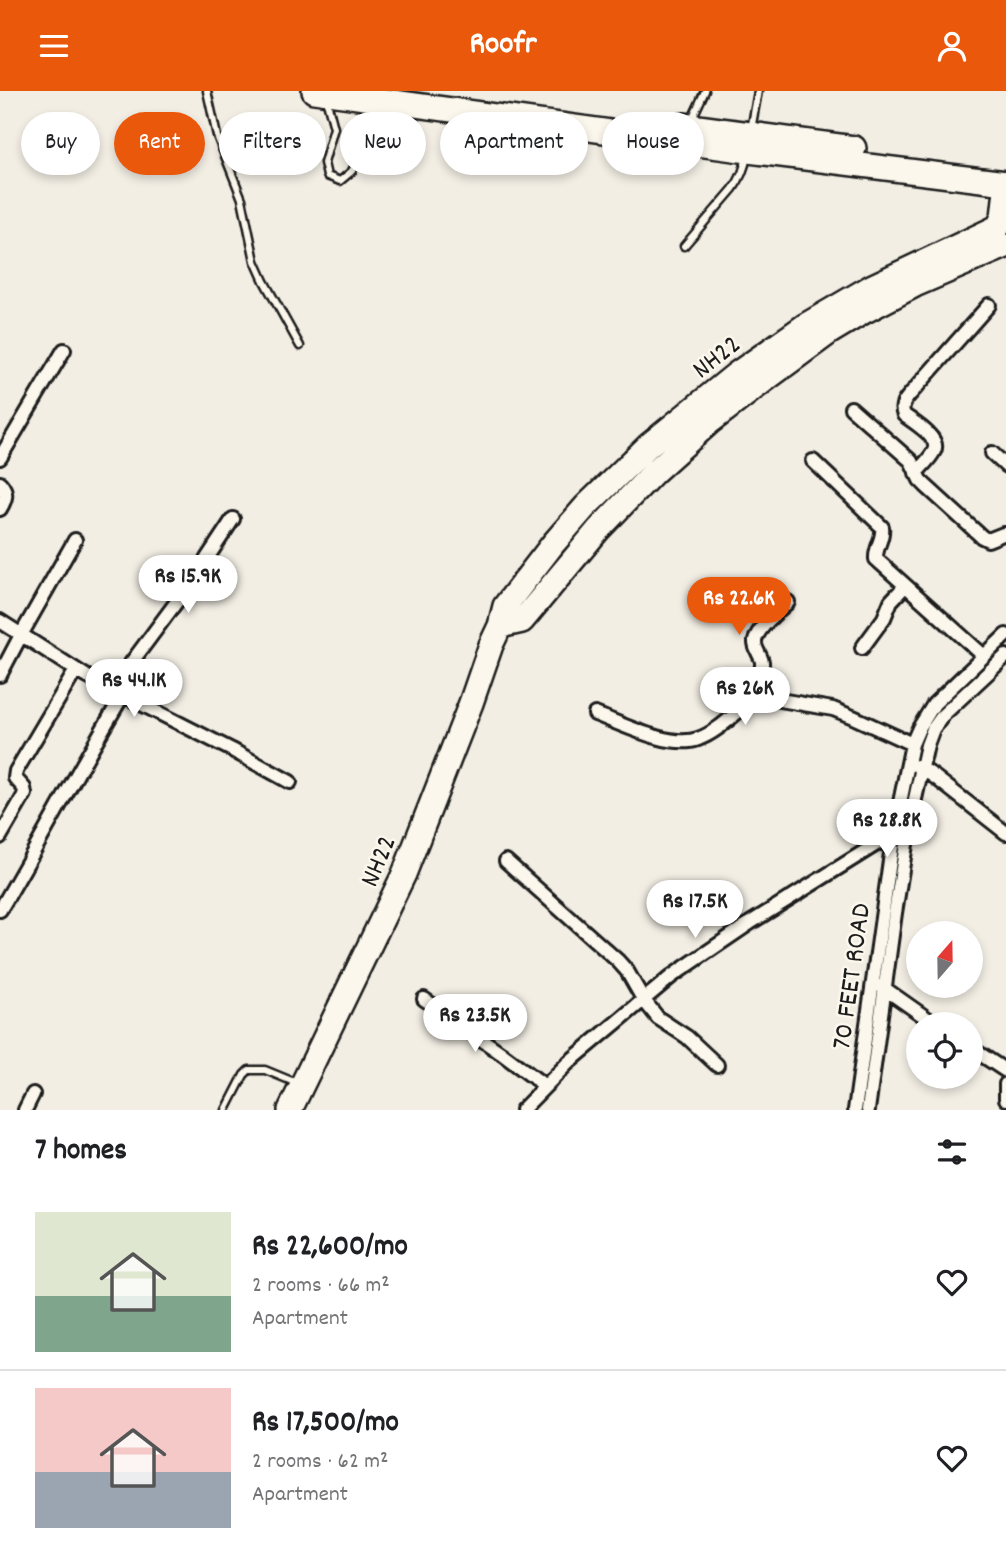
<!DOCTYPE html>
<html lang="en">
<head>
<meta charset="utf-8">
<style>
	:root { --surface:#fff; --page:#f2f2f2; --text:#202124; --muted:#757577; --line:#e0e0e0; --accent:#ea580c }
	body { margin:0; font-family:Dekko,sans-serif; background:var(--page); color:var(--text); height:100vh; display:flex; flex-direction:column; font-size:26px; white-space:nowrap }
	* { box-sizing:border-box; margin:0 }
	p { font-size:23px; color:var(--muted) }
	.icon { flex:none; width:38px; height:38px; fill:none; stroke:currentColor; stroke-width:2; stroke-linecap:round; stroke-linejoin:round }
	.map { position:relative; height:1019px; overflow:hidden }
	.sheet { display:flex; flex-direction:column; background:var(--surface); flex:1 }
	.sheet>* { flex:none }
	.guide { position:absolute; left:21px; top:21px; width:964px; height:63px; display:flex; gap:14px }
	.needle { width:46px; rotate:20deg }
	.tools { position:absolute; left:906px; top:830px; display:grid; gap:14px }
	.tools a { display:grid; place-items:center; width:77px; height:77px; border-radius:50%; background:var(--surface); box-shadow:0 4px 10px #0003; font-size:35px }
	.price { position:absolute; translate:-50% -60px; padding:0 16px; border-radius:24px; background:#fff; color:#222; font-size:23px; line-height:46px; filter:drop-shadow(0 2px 4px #0008) }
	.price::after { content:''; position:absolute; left:50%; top:42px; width:21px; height:16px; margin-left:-10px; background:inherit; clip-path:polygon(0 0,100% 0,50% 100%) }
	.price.current { background:var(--accent); color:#fff }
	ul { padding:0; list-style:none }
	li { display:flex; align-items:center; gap:21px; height:175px; padding:0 35px }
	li+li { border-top:2px solid var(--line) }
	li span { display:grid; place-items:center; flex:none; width:196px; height:140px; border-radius:0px; color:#555 }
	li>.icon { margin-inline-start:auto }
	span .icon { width:84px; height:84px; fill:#fffc; stroke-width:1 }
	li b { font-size:30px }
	h2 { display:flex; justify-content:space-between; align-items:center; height:84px; padding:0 35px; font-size:30px }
	.chip { padding:0 24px; border-radius:32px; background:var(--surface); box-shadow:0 4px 10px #0003; font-size:24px; line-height:63px }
	.chip.current { background:var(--accent); color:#fff }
	header { display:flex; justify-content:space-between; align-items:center; height:91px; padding:0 35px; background:var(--accent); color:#fff; font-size:32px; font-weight:800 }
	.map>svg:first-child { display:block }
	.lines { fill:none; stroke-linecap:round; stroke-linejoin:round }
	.lane-casing { stroke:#1c1c1c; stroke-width:11 }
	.street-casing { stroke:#1c1c1c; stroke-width:18 }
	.highway-casing { stroke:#1c1c1c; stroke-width:28 }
	.lane { stroke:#fbf7ec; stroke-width:6 }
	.street { stroke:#fbf7ec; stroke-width:12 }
	.highway { stroke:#fbf7ec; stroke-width:23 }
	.labels { text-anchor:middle; stroke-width:5; stroke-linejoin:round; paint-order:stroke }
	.street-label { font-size:28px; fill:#1c1c1c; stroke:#fbf7ec }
</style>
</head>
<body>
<header><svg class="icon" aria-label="menu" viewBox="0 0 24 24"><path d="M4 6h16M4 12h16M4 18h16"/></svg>Roofr<svg class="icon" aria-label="person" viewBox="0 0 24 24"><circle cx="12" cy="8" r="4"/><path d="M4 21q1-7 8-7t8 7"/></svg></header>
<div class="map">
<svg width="1006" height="1019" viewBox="0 0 1006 1019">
	<rect width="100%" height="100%" fill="#f2eee4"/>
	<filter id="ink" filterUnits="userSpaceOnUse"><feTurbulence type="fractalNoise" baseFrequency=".0143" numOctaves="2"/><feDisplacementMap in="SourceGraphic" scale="14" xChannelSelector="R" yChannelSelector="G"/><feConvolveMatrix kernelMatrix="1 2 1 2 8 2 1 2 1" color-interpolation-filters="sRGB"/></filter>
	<g filter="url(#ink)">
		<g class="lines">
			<defs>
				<path id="lane" d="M207,0l10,45 25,63 13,62 9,20 36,65
					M326,7l8,30 -10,35 3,13 13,5 12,-10 8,-16 14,-50
					M691,30l14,-30
					M751,39l7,-39
					M684,155l49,-57c8,-11 12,-21 14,-34
					M226,1019l18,-35 5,-5h16l34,14"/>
				<path id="street" d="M851,317l60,53 9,19 6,6 56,51 6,3 15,-6h3
					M992,362l14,13
					M0,367l64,-108
					M813,370l69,66c2,12 -7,20 -6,32l108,97
					M916,382c6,-7 14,-14 18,-22 7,-13 -21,-29 -30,-36 -5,-10 3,-17 9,-24l76,-86
					M0,392c8,9 6,16 0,26
					M0,530l86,55 146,74 58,32
					M862,557l22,-30 7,-17 14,-15
					M0,584l21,-40 54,-95
					M111,599l81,-109 41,-62
					M751,610c4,-12 12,-26 11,-39 -1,-7 -8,-13 -7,-21 2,-13 23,-30 33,-39
					M595,623c27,10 76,35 103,25 20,-7 37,-26 53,-38l7,-3h10l65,11 20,8 59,27
					M917,675l5,2 14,10 70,55
					M0,746l25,-43 -1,-6 -9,-10 1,-7 60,-101
					M506,770l112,100 9,10 16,28 15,19 29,19 30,28
					M0,819c42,-71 80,-144 123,-215
					M881,895l54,38
					M424,908l77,54 44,33
					M971,957l35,23
					M1006,993v15
					M25,1019l8,-16
					M522,1019l46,-47 104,-87 78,-53 149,-93
					M855,1019l39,-278 18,-88 7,-16 15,-24 72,-69
					M868,1019l27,-197 14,-87 18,-81 6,-16 10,-14 63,-59"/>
				<path id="highway" d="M314,0l434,60 258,32
					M683,34l171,23
					M500,535l22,-5 76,-91 56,-58 57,-51 55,-42 64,-47 35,-21 50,-26 91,-39
					M290,1019l114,-236 67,-171 20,-58 9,-19 5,-20 48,-62 33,-38 63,-61 86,-70 71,-50 65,-38 127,-60 5,-10 3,-27"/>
			</defs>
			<use href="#lane" class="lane-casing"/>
			<use href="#street" class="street-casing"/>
			<use href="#highway" class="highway-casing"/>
			<use href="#lane" class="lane"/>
			<use href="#street" class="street"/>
			<use href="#highway" class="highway"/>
		</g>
	</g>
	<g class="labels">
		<g class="street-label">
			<text transform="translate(715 264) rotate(-38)" y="10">NH22</text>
			<text transform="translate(376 769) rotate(-67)" y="10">NH22</text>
			<text transform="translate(849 885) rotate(-82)" y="10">70 FEET ROAD</text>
		</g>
	</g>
</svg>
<div class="tools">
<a><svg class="needle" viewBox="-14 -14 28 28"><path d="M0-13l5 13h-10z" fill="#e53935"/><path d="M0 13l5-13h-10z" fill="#757577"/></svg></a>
<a><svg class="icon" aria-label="locate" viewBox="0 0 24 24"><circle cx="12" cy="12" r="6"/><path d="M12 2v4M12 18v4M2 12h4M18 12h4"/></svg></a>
</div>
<b class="price" style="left:188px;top:524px">Rs 15.9K</b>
<b class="price current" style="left:739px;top:546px">Rs 22.6K</b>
<b class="price" style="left:134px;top:628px">Rs 44.1K</b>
<b class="price" style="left:745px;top:636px">Rs 26K</b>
<b class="price" style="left:887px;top:768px">Rs 28.8K</b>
<b class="price" style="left:695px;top:849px">Rs 17.5K</b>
<b class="price" style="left:475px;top:963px">Rs 23.5K</b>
<div class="guide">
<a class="chip">Buy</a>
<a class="chip current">Rent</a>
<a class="chip">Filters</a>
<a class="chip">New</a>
<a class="chip">Apartment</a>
<a class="chip">House</a>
</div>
</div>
<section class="sheet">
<h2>7 homes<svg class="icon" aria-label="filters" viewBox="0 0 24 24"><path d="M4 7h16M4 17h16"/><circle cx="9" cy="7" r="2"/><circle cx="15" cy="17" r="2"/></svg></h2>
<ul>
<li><span style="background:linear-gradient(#dfe7d0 60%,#7fa58c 0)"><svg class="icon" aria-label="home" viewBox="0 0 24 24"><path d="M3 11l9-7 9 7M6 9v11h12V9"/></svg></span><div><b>Rs 22,600/mo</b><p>2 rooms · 66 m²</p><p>Apartment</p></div><svg class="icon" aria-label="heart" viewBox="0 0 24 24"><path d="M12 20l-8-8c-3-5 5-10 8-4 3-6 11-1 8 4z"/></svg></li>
<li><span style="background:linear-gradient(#f6c9c9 60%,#9aa5b1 0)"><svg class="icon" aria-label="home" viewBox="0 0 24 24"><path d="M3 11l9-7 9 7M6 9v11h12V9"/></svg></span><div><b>Rs 17,500/mo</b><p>2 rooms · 62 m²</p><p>Apartment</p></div><svg class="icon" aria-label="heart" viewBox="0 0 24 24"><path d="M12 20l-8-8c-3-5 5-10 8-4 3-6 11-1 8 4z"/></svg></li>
</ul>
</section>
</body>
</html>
